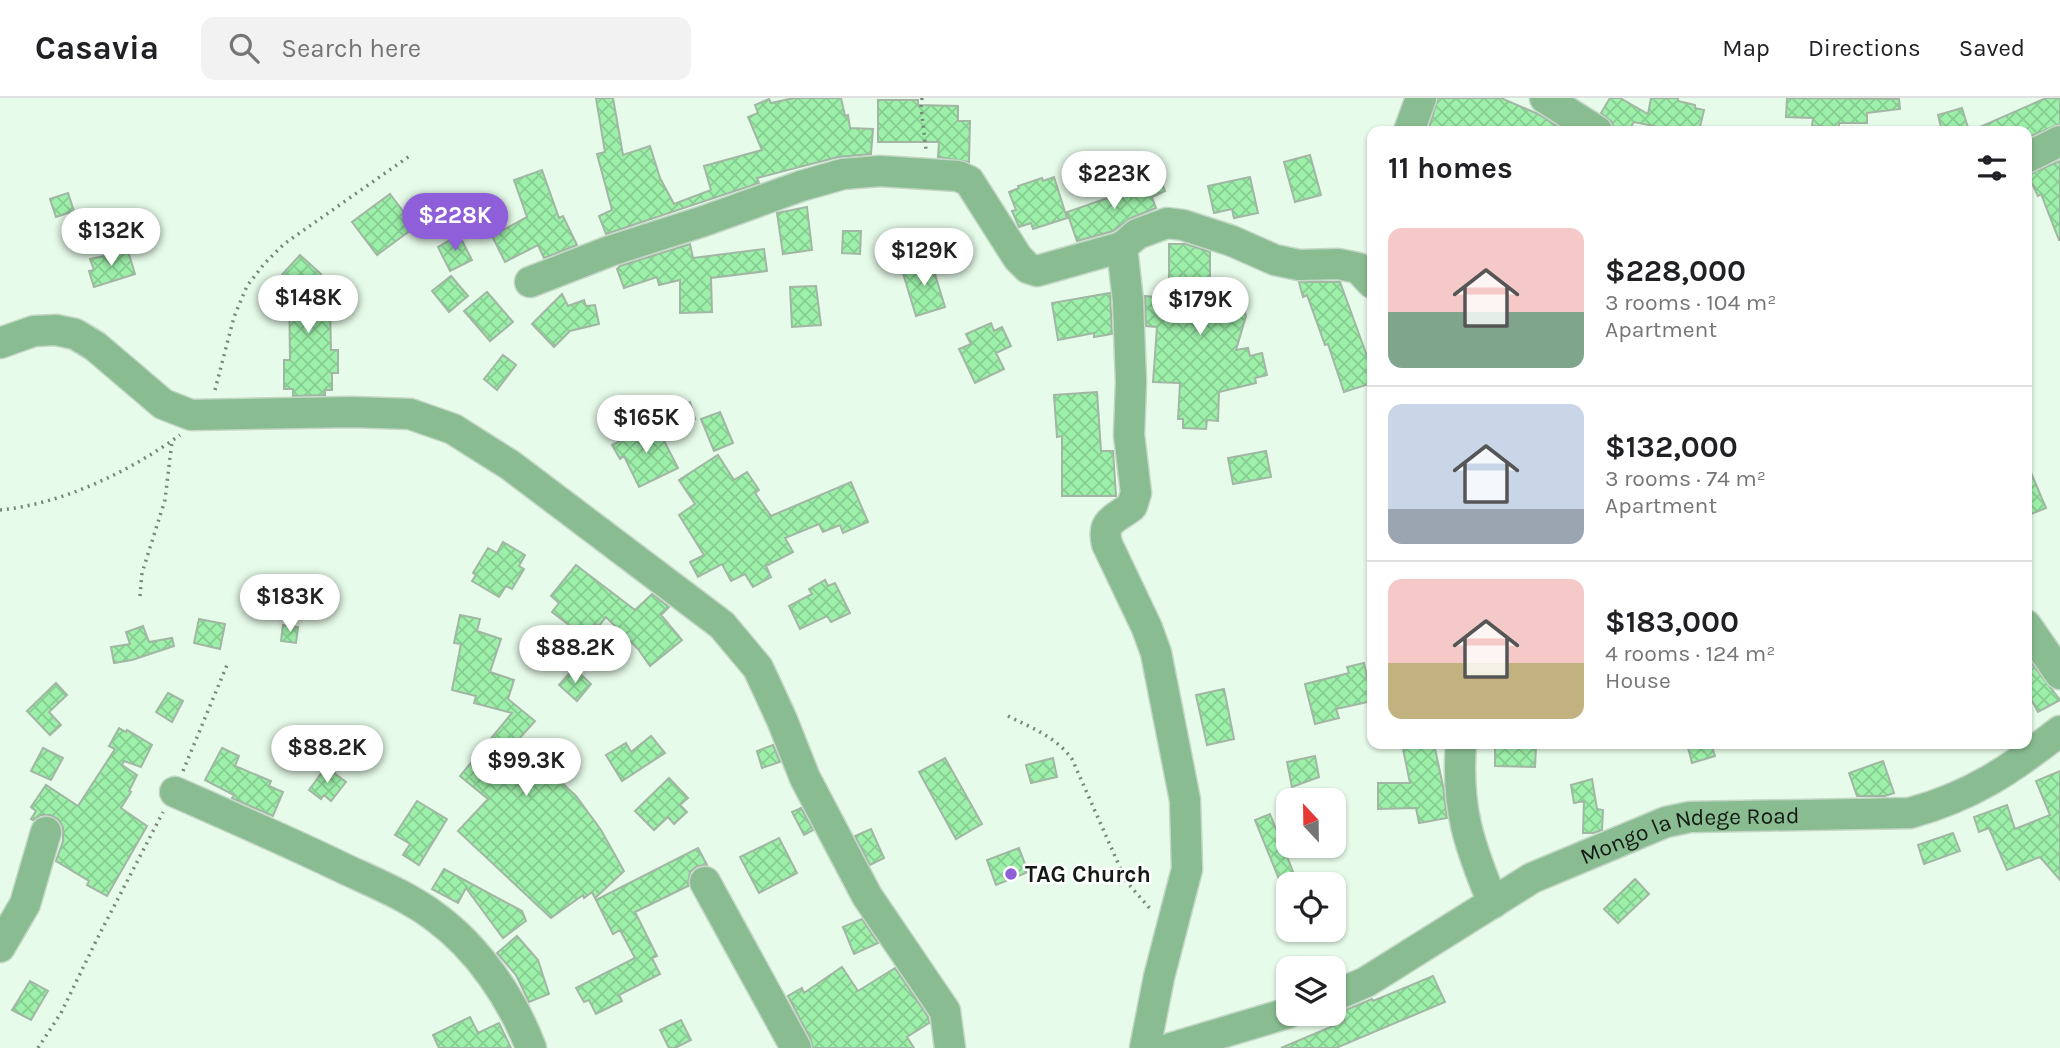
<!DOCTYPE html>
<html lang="en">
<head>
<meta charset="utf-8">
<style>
	:root { --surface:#fff; --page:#f2f2f2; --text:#202124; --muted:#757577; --line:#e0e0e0; --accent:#8e5fd9 }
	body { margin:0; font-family:Karla,sans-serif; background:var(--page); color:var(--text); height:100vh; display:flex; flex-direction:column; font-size:26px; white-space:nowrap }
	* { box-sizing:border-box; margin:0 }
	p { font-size:23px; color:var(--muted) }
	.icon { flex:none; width:38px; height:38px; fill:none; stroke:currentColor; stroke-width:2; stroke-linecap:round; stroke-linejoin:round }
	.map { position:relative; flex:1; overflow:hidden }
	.side { position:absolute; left:1367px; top:28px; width:665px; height:623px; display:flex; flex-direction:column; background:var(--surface); border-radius:14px; box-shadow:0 2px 5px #0004 }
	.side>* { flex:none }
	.needle { width:46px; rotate:338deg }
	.controls { position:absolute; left:1276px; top:690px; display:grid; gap:14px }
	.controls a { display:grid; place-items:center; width:70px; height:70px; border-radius:14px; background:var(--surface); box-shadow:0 2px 5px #0004; font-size:35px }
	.price { position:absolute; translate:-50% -60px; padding:0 16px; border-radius:24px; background:#fff; color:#222; font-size:23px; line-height:46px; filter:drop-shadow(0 2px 4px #0008) }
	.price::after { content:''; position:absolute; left:50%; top:42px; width:21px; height:16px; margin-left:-10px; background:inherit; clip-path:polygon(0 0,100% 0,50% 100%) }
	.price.current { background:var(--accent); color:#fff }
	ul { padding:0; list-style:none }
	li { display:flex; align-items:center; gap:21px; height:175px; padding:0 21px }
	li+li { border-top:2px solid var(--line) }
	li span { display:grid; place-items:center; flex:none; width:196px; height:140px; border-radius:14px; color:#555 }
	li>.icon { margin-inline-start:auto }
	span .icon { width:84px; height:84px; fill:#fffc; stroke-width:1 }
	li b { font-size:30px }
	h2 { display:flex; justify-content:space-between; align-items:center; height:84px; padding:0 21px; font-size:30px }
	header { display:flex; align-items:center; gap:42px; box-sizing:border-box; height:98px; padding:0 35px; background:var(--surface); border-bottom:2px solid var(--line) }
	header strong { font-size:33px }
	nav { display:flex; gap:38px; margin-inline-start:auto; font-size:24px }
	.search { width:490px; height:63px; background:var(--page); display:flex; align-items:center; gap:18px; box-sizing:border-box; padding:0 24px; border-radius:14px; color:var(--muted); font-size:26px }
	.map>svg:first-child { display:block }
	.building { fill:url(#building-cross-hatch); stroke:#a2b6a4; stroke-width:2 }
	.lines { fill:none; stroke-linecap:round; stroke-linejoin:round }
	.minor-casing { stroke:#c4d7c7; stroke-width:33 }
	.path { stroke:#78867a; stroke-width:3.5; stroke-dasharray:2 5; stroke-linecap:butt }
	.minor { stroke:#89bc90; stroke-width:30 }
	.poi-dot { fill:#8e5fd9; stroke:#fff; stroke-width:2.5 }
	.labels { text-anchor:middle; stroke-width:5; stroke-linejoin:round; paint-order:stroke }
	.street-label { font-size:23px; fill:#141b15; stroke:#fff }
	.poi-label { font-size:23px; font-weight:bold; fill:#141b15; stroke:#fff; text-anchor:start }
</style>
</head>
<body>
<header>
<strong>Casavia</strong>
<div class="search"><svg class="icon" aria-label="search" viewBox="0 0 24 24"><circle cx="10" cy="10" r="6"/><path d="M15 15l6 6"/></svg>Search here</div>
<nav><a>Map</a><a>Directions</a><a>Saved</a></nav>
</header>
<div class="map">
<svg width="2060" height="950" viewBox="0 0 2060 950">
	<defs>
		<pattern id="building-cross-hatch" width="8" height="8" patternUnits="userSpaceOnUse" patternTransform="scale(1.75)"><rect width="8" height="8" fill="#9df0aa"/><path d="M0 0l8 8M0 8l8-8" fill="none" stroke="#86cd91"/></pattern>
	</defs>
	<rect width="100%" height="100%" fill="#e6fbe9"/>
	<path class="building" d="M596,0h17l10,57 27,-9 10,32 14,26 37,-14 -7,-24 58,-16 -14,-33 10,-4 -3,-8 14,-6 2,4 23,-5h47l4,18 3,-1 2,13 23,1 -2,25 -33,3 -81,21 2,5 -153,51 -7,-18 13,-6 -15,-56 8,-2z
		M1438,0h63l37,16 27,17h-137z
		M1610,0h10l28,16 3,-16h27v3l17,4v3l9,2 -5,21h-20l-45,-9 -6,9h-14l-2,-9 -11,-9z
		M1787,0l112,1 1,10 -33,4v10h-28v4l-27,-1 1,-8 -27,-1z
		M2046,0h14v26l-34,14v-7h-55z
		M878,2h40v5l40,1v15h12l-1,41 -31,-5 1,-15h-61z
		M1962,10l7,23h-27l-4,-16z
		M1310,57l11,40 -26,7 -11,-40z
		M2060,63v79h-1l-18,-46 -3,2 -10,-21z
		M542,72l17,48 4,-2 14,29 -33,13 -6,-13 -33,17 -13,-26 35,-19 -13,-37z
		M1054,79l13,41 -34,11 -2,-6 -12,4 -7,-16 4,-1 -7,-18 10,-4 -1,-2 24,-8 1,3z
		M1159,79l6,14 -13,6 4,11 -25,10 -18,13 -36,10 -10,-29 58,-20z
		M1250,79l8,36 -24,5 -2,-9 -18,4 -6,-27z
		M68,95l6,18 -18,6 -6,-18z
		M390,96l25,33 -38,28 -25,-33z
		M807,109l5,43 -29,4 -6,-41z
		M843,133h18l-1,23 -18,-1z
		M459,137l13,25 -22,11 -12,-24z
		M690,146l3,14 71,-9 3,22 -56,7 1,34 -32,1v-33l-21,5 -2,-8 -33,11 -7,-19 3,-3z
		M1169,146h17l24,8v39l26,-8 10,33 -10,34 12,-2 2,8 12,-3 5,22 -12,3 1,5 -37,9 -1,29 -11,-1 -1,9 -23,-1v-9h-5l2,-36 -27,-1 4,-55 -11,-1 -1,-30 24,2z
		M128,153l7,23 -41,13 -5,-16 5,-1 -4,-11z
		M300,157l21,19 -19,20 24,-1v12h4l1,45h7v23h-6v17h-7v5l-32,1v-7h-9v-29h6l-1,-74 -10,-8z
		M931,163l14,46 -29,9 -14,-46z
		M451,178l17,20 -19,16 -17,-21z
		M1299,184h41l27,74 5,-2v29l-28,9 -16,-48 -3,1 -18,-50 -4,2z
		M816,188l5,39 -29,2 -2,-40z
		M487,194l26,30 -23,19 -26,-30z
		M1110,195l2,41 -18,3v-4l-36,7 -6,-37z
		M562,196l6,12 16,-6 2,6 9,-1 4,19 -29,7 -16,16 -22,-23z
		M991,225l3,8 8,-4 9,19 -15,7 8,16 -29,14 -16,-34 12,-5 -5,-10z
		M503,257l13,10 -19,25 -13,-11z
		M1097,294l4,59h12l3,45h-54v-60l-5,1 -3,-42z
		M690,304l5,17 -24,8 -6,-16z
		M720,314l13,31 -19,8 -13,-32z
		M655,325l23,45 -39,19 -15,-31 -4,3 -8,-14z
		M1266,353l5,26 -38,7 -5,-26z
		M718,357l16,25 13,-8 12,18 -4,3 16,23 80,-34 17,40 -25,11 -3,-8 -17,7 -4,-8 -34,14 8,14 -27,14 5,11 -18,10 -8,-13 -14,7 -9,-17 -24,13 -8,-15 14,-7 -25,-40 16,-11 -16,-24z
		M2026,363l20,47 -20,8z
		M503,444l22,13 -6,11 5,3 -12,20 -6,-3 -7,11 -27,-16 4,-6 -3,-2 15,-25 9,5z
		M576,467l59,45 17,-16 17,13 -8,8 21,25 -32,26 -12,-17 -32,-32 -8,10 -3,-3 -10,13 -33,-25 7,-9 -8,-7z
		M825,482l3,6 7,-3 15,30 -19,9 -4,-6 -27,13 -11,-23 23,-12 -3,-5z
		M460,517l20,4 -3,12 24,8 -11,33 24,8 -6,19 27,22 -18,20 59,55 25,34 23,41 -29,27 -3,-6 -8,6 -1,-3 -32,23 -93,-87 30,-32 -28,-23 52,-63 -38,-10 2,-7 -24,-6 9,-46 -7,-1z
		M199,521l26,5 -5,25 -26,-6z
		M283,527l15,2 -2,16 -15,-2z
		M143,528l6,16 23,-4 2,8 -42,14 -18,3 -3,-16 19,-3 -4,-12z
		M2026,558l34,44 -22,12 -12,-22z
		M1364,565l8,38 -36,8 3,9 -24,6 -10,-40 44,-11 -2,-6z
		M574,570l17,16 -14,17 -18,-16z
		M56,585l11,12 -18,17 12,13 -11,10 -23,-24z
		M1224,591l10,50 -27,6 -11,-50z
		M168,595l15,8 -11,21 -16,-10z
		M119,630l7,4 1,-2 25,15 -11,22 -17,-6 -2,4 15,10 -8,16 2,1 -10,16 26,18 -40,70 -20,-11 2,-4 -33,-20 7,-20v-14l-5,-8 -8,-4h-9l-8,5 -2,-1 5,-8 -5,-4 15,-22 32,21 37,-57 -6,-3z
		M300,634l22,11 -7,14 -23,-12z
		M651,638l14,17 -43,28 -16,-26 20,-12 5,9z
		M1402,646h32l9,42 4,32 -28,5 -3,-15 -38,1v-26h32z
		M1687,646h24l4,12 -23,7z
		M773,647l7,17 -18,6 -5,-17z
		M1495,647l41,2 -1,20 -40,-1z
		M43,650l20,10 -12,22 -20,-9z
		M222,650l17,8 -4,10 36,15 -2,5 14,6 -10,24 -41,-18 2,-3 -29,-15z
		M1315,658l4,21 -27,10 -5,-25z
		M945,660l37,66 -26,15 -37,-67z
		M1053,660l4,19 -26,6 -5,-18z
		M1883,663l11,32 -9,3h-28l-8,-23z
		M326,669l20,15 -15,19 -7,-6 -3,4 -12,-9z
		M2060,673v109l-20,-23 -33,13 -18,-42 -10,4 -5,-15 33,-12 8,24 35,-14 -14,-34z
		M669,680l19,20 -8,7 7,7 -13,12 -6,-7 -14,13 -19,-19z
		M1592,681l5,30 6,1 -1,20 -9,3h-10l1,-32 -10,2 -3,-18z
		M417,703l30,18 -28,46 -16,-10 7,-11 -15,-9z
		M801,710l12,22 -9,5 -12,-23z
		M1270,716l28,70h-17l-26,-64z
		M871,731l13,29 -14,7 -15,-29z
		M1953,735l7,18 -36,13 -6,-19z
		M779,740l18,35 -38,20 -19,-36z
		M698,750l9,17 -10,1 -7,6 -2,14 -53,26 22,44 -5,2 8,16 -41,21 3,6 -26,13 -7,-14 -5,2 -8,-14 59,-30 -15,-28 -7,4 -17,-34z
		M1019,750l9,24 -32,13 -9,-25z
		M444,771l78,42 4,10 -23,17 -37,-50 -8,15 -26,-14z
		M1635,781l14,15 -31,29 -14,-14z
		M862,821l16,24 -24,11 -11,-27z
		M517,838l21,24 11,34 -20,8 -13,-27 -19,-22z
		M842,869l16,24 37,-23 33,49 1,6 -22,14 7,11h-101l-2,-8 -23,-44 14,-8 2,5z
		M1433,878l12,26 -109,46h-55l64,-27 -4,-9 31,-13 1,2z
		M30,883l18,10 -17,29 -19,-10z
		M470,919l8,16 21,-10 12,25h-72l-6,-13z
		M681,922l10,20 -16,8h-6l-9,-18z"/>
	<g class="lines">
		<defs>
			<g id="minor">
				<path d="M1545,0l52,33"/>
				<path d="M1409,33l12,-33"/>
				<path d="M2026,60l34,-17"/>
				<path d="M1122,149l6,54 3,81 -2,53 7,58 -4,13c-16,13 -31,14 -25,38l40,84 9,25 29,147 2,69 -28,108 -14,71"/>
				<path d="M530,184l80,-31 94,-30 97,-35 42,-12 37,-3 78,5 11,5 49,77 10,10 9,3 85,-24 15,-13 30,-11 16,2 49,16 43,19 24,5 39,-1 20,4 14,15"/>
				<path d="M0,245l34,-12 22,-1 19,4 20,12 68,58 28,11 161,-3 58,2 43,15 57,36 212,160 36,43 24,52 23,58 62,118 78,115 5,37"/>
				<path d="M2026,527l34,49"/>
				<path d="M1461,646c-5,64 8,101 32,159"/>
				<path d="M175,694c57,25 114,50 170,77 30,14 62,27 89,47 44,32 78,82 97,132"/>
				<path d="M705,784l91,166"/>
				<path d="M0,849l25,-43 21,-72"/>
				<path id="s1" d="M1334,898l32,-14 166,-104 134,-56 24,-5 220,-4c62,-17 100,-43 150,-82"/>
				<path d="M1171,950l117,-35"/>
			</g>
		</defs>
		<use href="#minor" class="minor-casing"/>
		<path class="path" d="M922,0l-1,9 5,43
			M215,292l19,-73 13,-31 17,-22 20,-20 127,-89
			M0,412c62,-6 129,-38 180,-75
			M140,498l2,-23 23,-73 7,-59
			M1008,618c24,12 48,21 64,43l54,122 26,30
			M183,673l44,-106
			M38,950l23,-35 36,-74 66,-127"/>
		<use href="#minor" class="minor"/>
	</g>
	<circle class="poi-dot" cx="1011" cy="776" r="7"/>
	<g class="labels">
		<g class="street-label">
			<text dy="8" stroke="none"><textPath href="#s1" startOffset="397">Mongo la Ndege Road</textPath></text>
		</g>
		<g class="poi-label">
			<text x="1025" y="784">TAG Church</text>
		</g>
	</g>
</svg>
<div class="controls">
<a><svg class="needle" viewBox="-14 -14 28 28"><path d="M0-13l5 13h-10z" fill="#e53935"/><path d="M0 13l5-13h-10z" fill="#757577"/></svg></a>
<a><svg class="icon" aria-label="locate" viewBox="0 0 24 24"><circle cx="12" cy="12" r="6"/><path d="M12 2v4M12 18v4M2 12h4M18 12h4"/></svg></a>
<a><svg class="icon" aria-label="layers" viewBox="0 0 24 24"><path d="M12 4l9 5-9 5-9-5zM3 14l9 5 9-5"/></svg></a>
</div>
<b class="price" style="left:1114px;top:113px">$223K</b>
<b class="price current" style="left:455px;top:155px">$228K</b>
<b class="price" style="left:111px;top:170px">$132K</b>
<b class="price" style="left:924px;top:190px">$129K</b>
<b class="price" style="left:308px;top:237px">$148K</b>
<b class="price" style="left:1200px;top:239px">$179K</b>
<b class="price" style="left:646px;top:357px">$165K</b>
<b class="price" style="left:290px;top:536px">$183K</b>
<b class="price" style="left:575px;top:587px">$88.2K</b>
<b class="price" style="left:327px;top:687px">$88.2K</b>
<b class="price" style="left:526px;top:700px">$99.3K</b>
<section class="side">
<h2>11 homes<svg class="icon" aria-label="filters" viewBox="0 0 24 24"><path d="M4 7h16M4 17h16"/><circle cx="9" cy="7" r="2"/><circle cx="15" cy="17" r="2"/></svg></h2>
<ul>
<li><span style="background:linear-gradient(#f6c9c9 60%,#7fa58c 0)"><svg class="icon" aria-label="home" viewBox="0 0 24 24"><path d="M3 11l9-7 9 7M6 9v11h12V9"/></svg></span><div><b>$228,000</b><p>3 rooms · 104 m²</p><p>Apartment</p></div></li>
<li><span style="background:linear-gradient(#c9d6e8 75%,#9aa5b1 0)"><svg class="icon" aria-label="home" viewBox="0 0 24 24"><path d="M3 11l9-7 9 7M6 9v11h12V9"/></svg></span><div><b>$132,000</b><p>3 rooms · 74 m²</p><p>Apartment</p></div></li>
<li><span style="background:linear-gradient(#f6c9c9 60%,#c2b280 0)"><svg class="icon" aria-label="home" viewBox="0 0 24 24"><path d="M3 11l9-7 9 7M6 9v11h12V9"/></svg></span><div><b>$183,000</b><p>4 rooms · 124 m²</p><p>House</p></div></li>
</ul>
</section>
</div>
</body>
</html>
